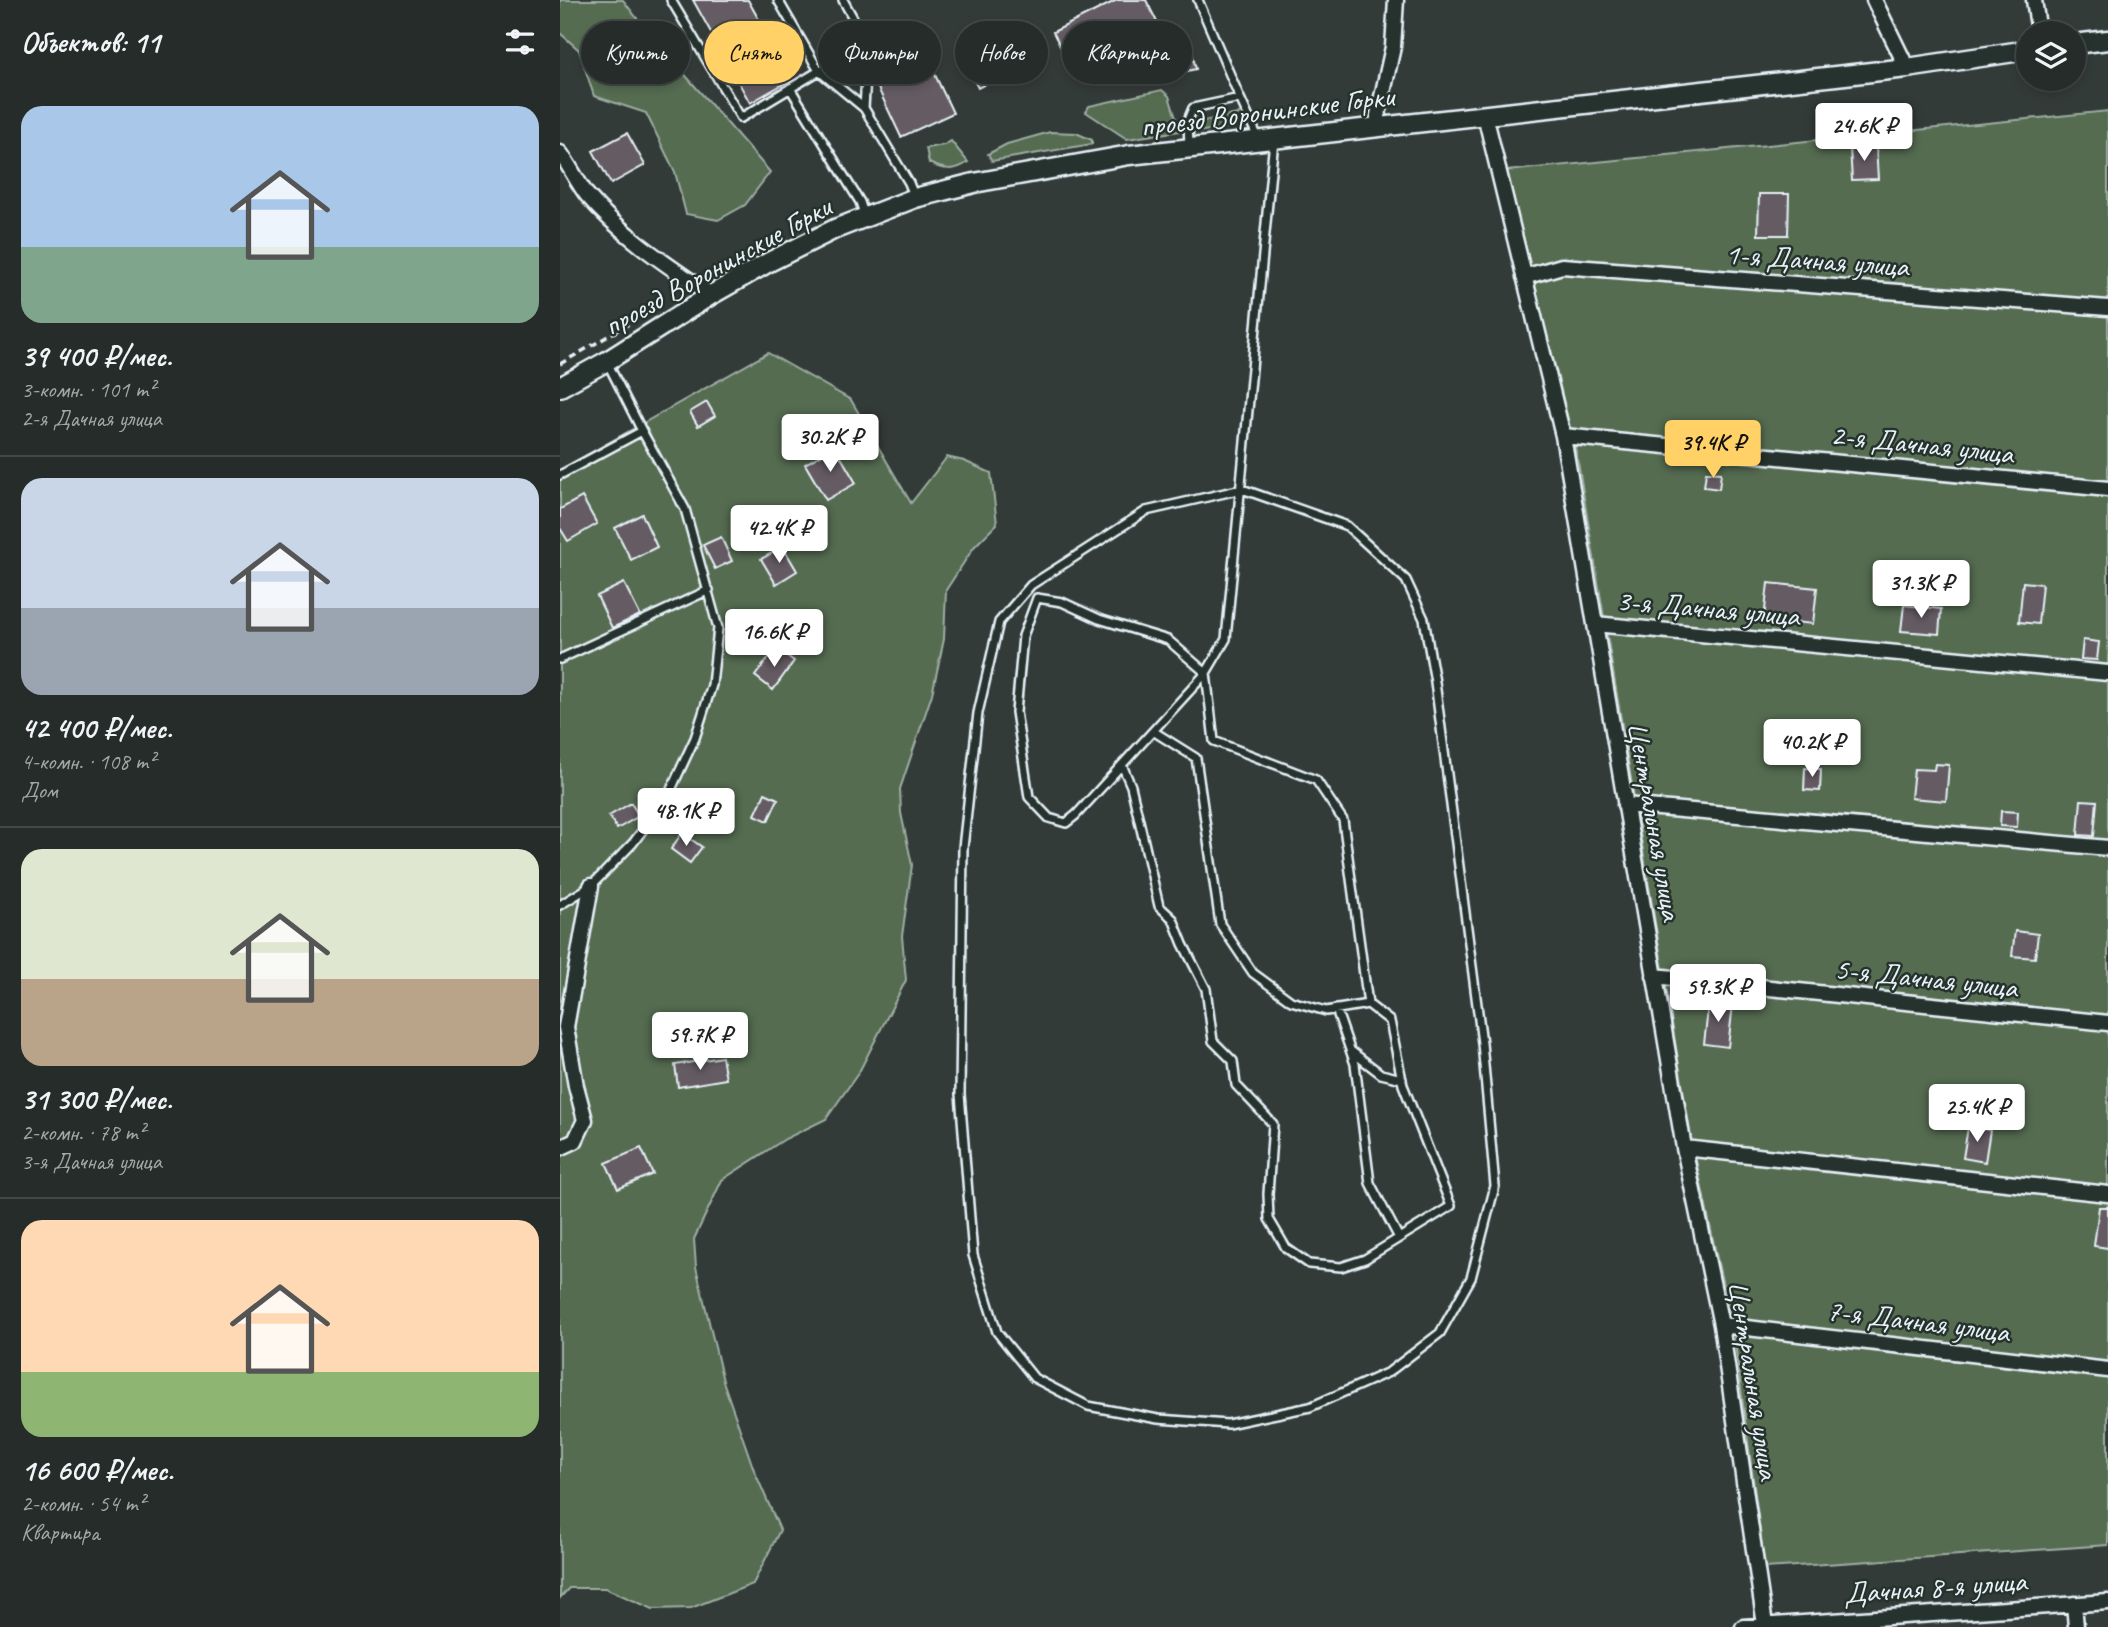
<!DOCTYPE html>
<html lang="ru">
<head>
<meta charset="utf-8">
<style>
	:root { --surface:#262c2a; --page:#323836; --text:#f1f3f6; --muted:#a4a7a8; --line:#424847; --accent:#ffd166 }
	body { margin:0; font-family:Caveat,sans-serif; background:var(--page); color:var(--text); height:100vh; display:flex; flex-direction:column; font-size:26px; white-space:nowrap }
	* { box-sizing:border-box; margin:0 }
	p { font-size:23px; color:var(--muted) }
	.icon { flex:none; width:38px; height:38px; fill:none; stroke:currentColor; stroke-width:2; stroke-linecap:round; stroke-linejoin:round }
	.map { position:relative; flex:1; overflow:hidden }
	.side { display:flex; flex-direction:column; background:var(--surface); width:560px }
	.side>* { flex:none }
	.banner { position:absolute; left:21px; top:21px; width:665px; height:63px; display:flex; gap:14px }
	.buttons { position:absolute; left:1456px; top:21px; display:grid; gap:14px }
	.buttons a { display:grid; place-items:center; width:70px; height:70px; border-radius:50%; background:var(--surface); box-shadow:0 4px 10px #0003,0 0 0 2px var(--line); font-size:35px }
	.price { position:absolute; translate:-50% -60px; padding:0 16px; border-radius:7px; background:#fff; color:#222; font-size:23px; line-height:46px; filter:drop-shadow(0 2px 4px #0008) }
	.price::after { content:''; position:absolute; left:50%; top:42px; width:21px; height:16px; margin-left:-10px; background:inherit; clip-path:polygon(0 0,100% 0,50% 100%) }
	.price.selected { background:var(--accent); color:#111 }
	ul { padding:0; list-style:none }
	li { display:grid; align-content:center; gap:14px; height:371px; padding:0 21px }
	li+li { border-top:2px solid var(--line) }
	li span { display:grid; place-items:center; height:217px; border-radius:21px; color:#555 }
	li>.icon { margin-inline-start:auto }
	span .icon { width:126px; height:126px; fill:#fffc; stroke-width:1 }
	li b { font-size:30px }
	h2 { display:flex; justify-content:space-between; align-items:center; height:84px; padding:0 21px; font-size:30px }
	.chip { padding:0 24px; border-radius:32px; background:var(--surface); box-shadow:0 4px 10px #0003,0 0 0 2px var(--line); font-size:24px; line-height:63px }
	.chip.selected { background:var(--accent); color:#111 }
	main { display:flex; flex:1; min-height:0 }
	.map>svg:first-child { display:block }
	.green { fill:#556c51; stroke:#9eaea4; stroke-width:2 }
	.building { fill:#655c64; stroke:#e8f1f8; stroke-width:2 }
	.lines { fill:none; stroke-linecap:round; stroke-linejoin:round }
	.service-casing { stroke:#e8f1f8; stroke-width:12 }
	.minor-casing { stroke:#e8f1f8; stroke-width:19 }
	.tertiary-casing { stroke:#e8f1f8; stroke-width:23 }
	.path { stroke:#e8f1f8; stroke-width:3.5; stroke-dasharray:7 5; stroke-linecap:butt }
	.service { stroke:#26332d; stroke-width:7 }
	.minor { stroke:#26332d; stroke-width:14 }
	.tertiary { stroke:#26332d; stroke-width:18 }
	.labels { text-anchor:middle; stroke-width:5; stroke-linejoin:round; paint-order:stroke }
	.street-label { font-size:30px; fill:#e8f1f8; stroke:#26332d }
</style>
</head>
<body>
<main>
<section class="side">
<h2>Объектов: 11<svg class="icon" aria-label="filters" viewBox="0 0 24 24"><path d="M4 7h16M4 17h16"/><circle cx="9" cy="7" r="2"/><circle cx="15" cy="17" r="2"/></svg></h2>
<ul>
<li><span style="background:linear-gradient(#a9c7e8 65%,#7fa58c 0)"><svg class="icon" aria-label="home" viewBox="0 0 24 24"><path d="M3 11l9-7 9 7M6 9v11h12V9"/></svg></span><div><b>39 400 ₽/мес.</b><p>3-комн. · 101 m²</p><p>2-я Дачная улица</p></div></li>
<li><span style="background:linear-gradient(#c9d6e8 60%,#9aa5b1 0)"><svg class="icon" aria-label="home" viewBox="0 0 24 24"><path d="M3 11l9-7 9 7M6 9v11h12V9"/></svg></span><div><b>42 400 ₽/мес.</b><p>4-комн. · 108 m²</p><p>Дом</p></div></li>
<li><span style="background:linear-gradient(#dfe7d0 60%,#b9a48a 0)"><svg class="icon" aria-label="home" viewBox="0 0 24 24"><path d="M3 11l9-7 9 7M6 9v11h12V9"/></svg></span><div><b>31 300 ₽/мес.</b><p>2-комн. · 78 m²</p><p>3-я Дачная улица</p></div></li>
<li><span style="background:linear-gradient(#ffd9b3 70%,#8fb573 0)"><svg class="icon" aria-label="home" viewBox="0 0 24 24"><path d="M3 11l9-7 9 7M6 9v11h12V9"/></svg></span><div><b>16 600 ₽/мес.</b><p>2-комн. · 54 m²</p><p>Квартира</p></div></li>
</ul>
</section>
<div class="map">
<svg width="1548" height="1627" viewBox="0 0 1548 1627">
	<rect width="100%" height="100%" fill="#333b38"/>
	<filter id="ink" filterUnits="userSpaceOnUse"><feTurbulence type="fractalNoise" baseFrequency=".0143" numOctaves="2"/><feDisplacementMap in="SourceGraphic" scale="14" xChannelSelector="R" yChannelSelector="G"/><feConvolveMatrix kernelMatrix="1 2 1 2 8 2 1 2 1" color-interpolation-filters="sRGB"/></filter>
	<g filter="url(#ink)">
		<path class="green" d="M0,0h63l22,29 125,143 -25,33 -27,15 -32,-6 -11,-42 -29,-59 -52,-17 -15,-46 -19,-17z
			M602,90l7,6 11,35 -53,8 -41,-27 3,-6z
			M1548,111v1434l-343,23 -31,-231 -43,-200 -114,-681 -70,-285z
			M682,113l7,11 -52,8 -3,-9z
			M490,132l26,1 16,7v4l-100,17 -4,-7 19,-10z
			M391,141l17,21c-13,10 -25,8 -39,1l-3,-15 18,-3z
			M208,353l83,47 60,103 36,-46 17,4 27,12 6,51 -23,23 -28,43 -2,49 -12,55 -32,95 1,24 11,52 -10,71 4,44 -47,92 -33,47 -41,20 -63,41 -28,59 2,28 27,114 31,89 26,60 -27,54 -62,24 -38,1 -48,-21h-36l-9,10v-1128z"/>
		<path class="building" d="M133,0h55l44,79 -42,24z
			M557,0h29l24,48 20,-4 6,25 -30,7 -2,-8 -6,1 -6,-29 -76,38 -23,-46z
			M453,28l17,33 -52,27 -17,-33z
			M369,62l24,51 -52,24 -24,-51z
			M67,133l18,32 -34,19 -18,-33z
			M1316,146l2,33 -26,1 -2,-32z
			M1199,194h30l-1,41h-30z
			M147,402l8,14 -17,10 -8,-14z
			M275,447l21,36 -30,17 -21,-36z
			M1146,472l15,1 -2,16 -15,-2z
			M22,497l15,27 -29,17 -8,-13v-19z
			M82,514l15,33 -26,13 -16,-32z
			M161,537l11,24 -17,8 -12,-24z
			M223,547l14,24 -21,13 -15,-25z
			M1463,582l19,2 -4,40 -19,-2z
			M64,583l16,32 -28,13 -15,-32z
			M1208,583l49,5 -4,36 -49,-5z
			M1344,605l37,4 -2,25 -38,-3z
			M1523,640l16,2 -2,18 -16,-1z
			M216,648l18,13 -21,29 -18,-14z
			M1375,764l14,1 -3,36 -35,-3 3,-29 20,1z
			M1245,768l16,1 -1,22 -16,-1z
			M205,793l13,6 -10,22 -13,-6z
			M1521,800l16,1 -3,35 -16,-1z
			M71,803l8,13 -22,13 -8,-13z
			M1441,811l17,1 -1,15 -17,-1z
			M122,833l20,14 -12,16 -19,-14z
			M1455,931l23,3 -3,24 -23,-2z
			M1149,1001l24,3 -5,43 -24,-3z
			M162,1057l4,22 -48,8 -3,-22z
			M1408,1127l22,3 -5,32 -22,-4z
			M81,1148l12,26 -35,15 -12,-26z
			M1539,1207h9v41l-14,-2z"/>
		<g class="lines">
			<defs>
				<path id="service" d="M111,0l70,118 78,-47 49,-26
					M218,0l41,71 45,37 45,75 6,15
					M283,0l25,45 -4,63
					M638,0l42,98
					M230,88l70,114 5,15
					M714,140l-48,499 -20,34 -130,142 -10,8 -17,-5 -20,-21 -13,-85 7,-76 14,-38 25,4 37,17 69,21 38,33 8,68 102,39 27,40 25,184
					M629,148l-1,-28 5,-12 47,-10 19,42
					M0,475l82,-44
					M682,489l105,37 59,54 18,39 11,63 47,361 13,143 -24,92 -31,55 -51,39 -79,35 -82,17 -70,-5 -70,-13 -54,-28 -37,-46 -24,-77 -13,-161 3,-246 15,-135 21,-91 32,-37 115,-74z
					M0,659l149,-69
					M562,765l9,21 28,120 14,13 10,25 23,45 7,52 20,20 3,24 37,39 -5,70 1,25 17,29 23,16 32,3 24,-8 86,-53 -48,-121 -13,-64 -22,-17 -42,7 -35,-10 -38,-28 -33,-49 -24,-166 -43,-27
					M0,905l31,-19 42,-43 35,-47 27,-58 17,-53 6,-57 -33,-119 -43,-78 -35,-69
					M776,1009l19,55 15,119 29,55
					M791,1051l30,23 21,5"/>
				<path id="minor" d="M1314,0l33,68
					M1474,0l5,33
					M925,115l78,321 121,712 37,177 44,300
					M818,126v-11l15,-68 3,-47
					M0,153c10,13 17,29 27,42 35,41 80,70 124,100
					M964,277l38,-11 546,42
					M1003,436l545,53
					M1035,624l513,49
					M1065,805l483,43
					M1094,976l454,47
					M0,1148l15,-7 10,-21 -9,-34 -10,-59 25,-141
					M1124,1148l424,46
					M1161,1325l387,45
					M1514,1604l2,23
					M1183,1627l365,-25"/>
				<path id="tertiary" d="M1514,44l34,-4
					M0,387l47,-26 104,-66 58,-33 66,-33 80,-31 59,-15 155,-28 778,-87 121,-18"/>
			</defs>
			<use href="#service" class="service-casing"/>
			<use href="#minor" class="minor-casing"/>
			<use href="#tertiary" class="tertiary-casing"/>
			<path class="path" d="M0,364l74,-43"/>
			<use href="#service" class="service"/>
			<use href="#minor" class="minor"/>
			<use href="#tertiary" class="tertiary"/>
		</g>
	</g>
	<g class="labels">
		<g class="street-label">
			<text transform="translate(707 111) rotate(-7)" y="10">проезд Воронинские Горки</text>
			<text transform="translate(1257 260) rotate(4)" y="10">1-я Дачная улица</text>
			<text transform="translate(157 266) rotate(-29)" y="10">проезд Воронинские Горки</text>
			<text transform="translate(1362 444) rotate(6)" y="10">2-я Дачная улица</text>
			<text transform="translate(1148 608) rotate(5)" y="10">3-я Дачная улица</text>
			<text transform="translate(1095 821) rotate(80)" y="10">Центральная улица</text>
			<text transform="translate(1366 978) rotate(6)" y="10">5-я Дачная улица</text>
			<text transform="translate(1358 1321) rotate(7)" y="10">7-я Дачная улица</text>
			<text transform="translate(1194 1380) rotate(81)" y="10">Центральная улица</text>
			<text transform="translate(1375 1587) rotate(-4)" y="10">Дачная 8-я улица</text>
		</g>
	</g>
</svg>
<div class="buttons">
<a><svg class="icon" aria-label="layers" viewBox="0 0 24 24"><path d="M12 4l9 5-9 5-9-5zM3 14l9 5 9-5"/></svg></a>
</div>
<b class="price" style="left:1304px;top:163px">24.6K ₽</b>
<b class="price" style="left:270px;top:474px">30.2K ₽</b>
<b class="price selected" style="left:1153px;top:480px">39.4K ₽</b>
<b class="price" style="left:219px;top:565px">42.4K ₽</b>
<b class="price" style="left:1361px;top:620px">31.3K ₽</b>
<b class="price" style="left:214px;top:669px">16.6K ₽</b>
<b class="price" style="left:1252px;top:779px">40.2K ₽</b>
<b class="price" style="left:126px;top:848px">48.1K ₽</b>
<b class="price" style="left:1158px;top:1024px">59.3K ₽</b>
<b class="price" style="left:140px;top:1072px">59.7K ₽</b>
<b class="price" style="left:1417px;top:1144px">25.4K ₽</b>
<div class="banner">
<a class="chip">Купить</a>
<a class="chip selected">Снять</a>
<a class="chip">Фильтры</a>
<a class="chip">Новое</a>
<a class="chip">Квартира</a>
</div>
</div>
</main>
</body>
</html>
